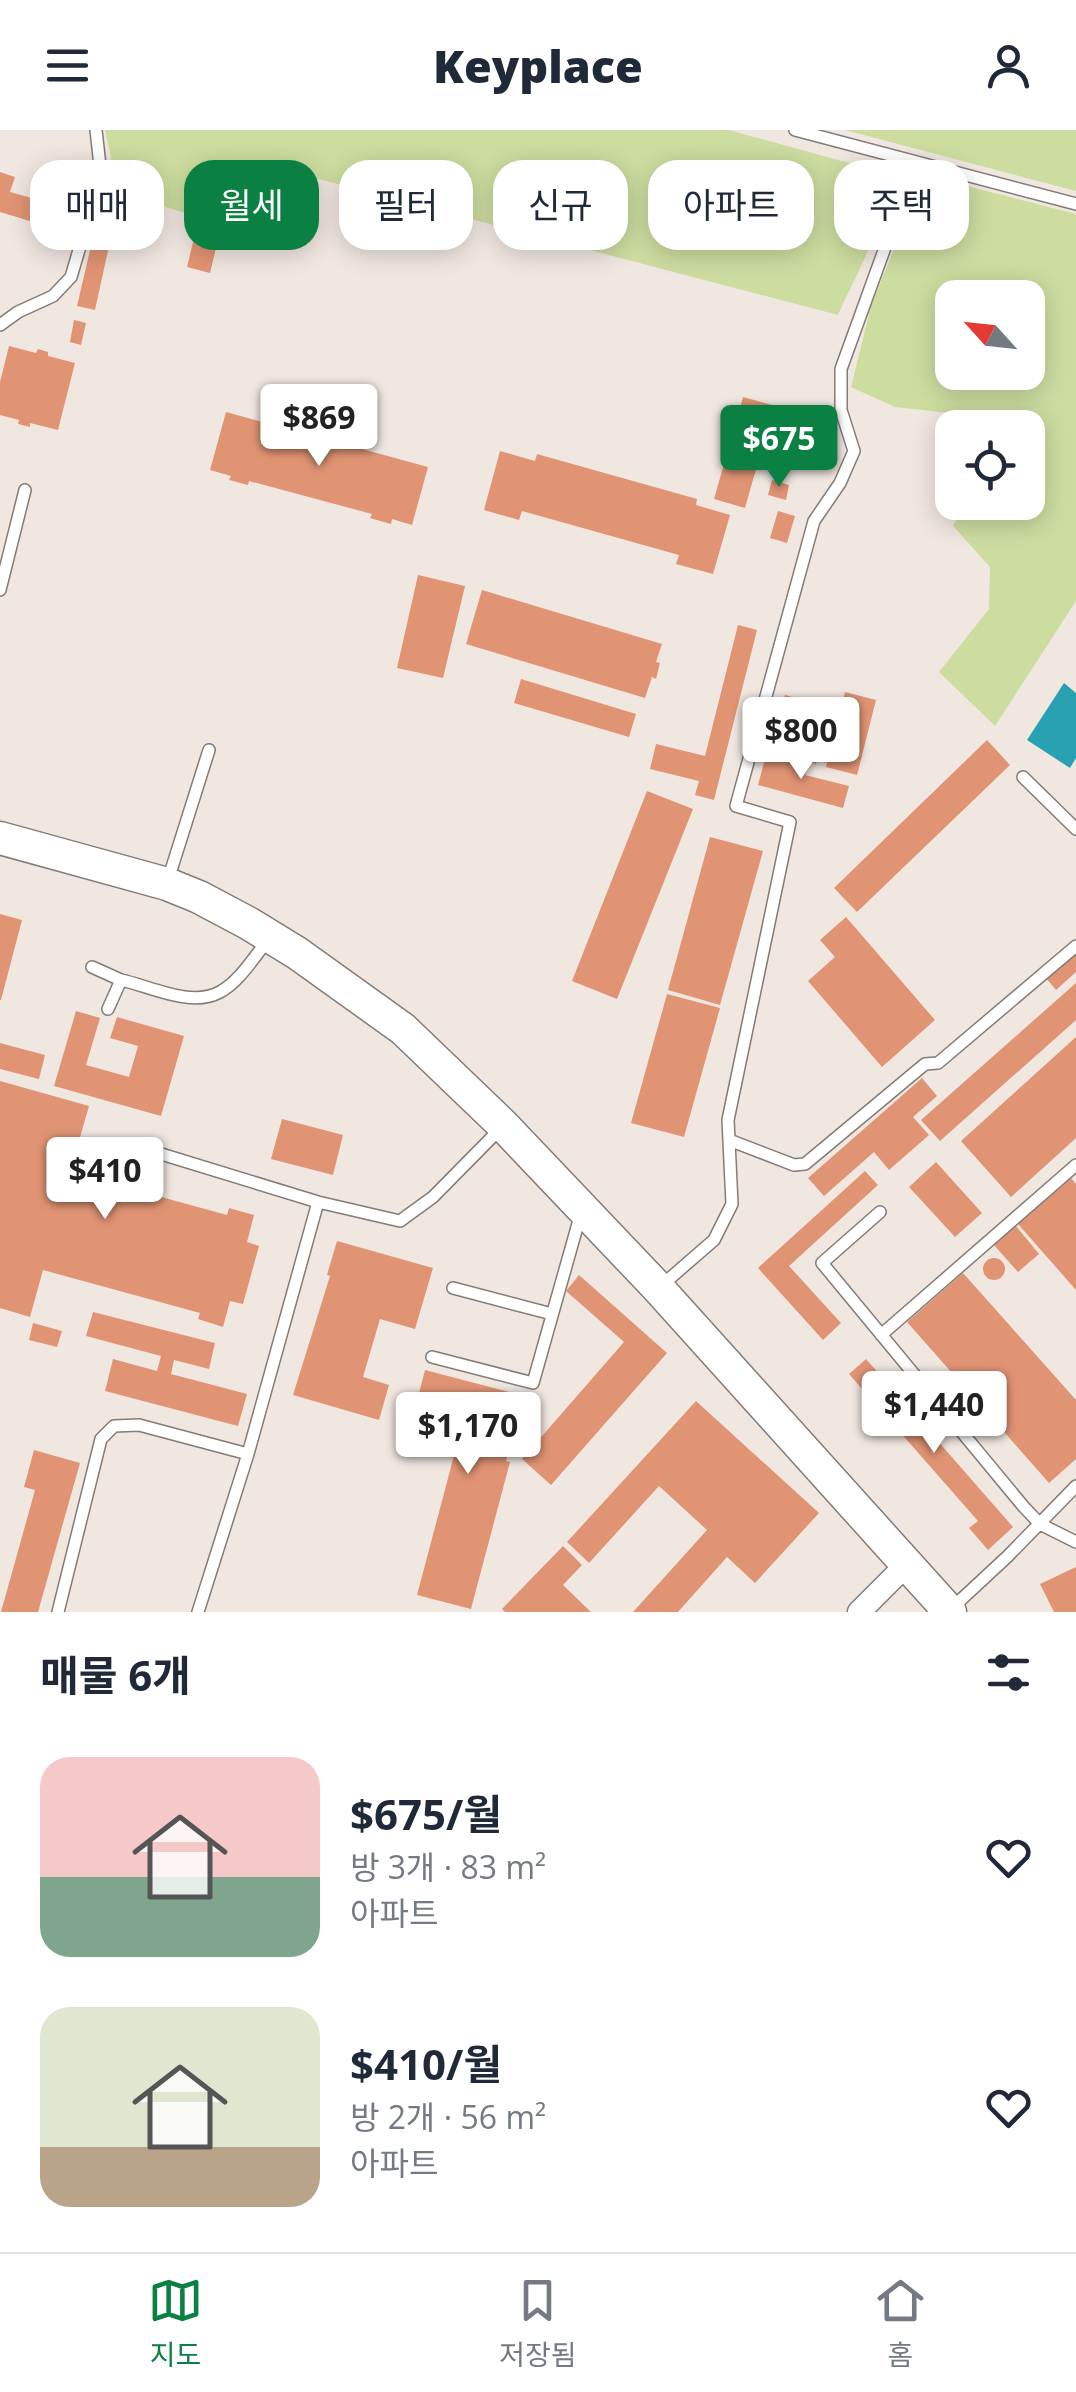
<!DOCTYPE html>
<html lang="ko">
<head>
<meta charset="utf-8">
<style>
	:root { --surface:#fff; --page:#f6f6f7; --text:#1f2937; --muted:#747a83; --line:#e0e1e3; --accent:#0b8043 }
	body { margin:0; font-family:"Open Sans","Noto Sans KR",sans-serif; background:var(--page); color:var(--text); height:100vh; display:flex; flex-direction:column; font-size:38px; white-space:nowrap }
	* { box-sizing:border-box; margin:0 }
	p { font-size:32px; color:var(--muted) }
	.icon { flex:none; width:55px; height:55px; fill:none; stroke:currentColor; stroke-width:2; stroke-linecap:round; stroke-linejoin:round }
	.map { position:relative; height:1482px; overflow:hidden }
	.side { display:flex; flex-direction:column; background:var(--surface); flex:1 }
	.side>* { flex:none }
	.guide { position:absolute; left:30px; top:30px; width:1018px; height:90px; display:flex; gap:20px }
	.needle { width:65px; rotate:297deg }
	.tools { position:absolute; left:935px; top:150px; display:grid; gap:20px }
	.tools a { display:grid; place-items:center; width:110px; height:110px; border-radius:20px; background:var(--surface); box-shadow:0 5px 25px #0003; font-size:50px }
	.price { position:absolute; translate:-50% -85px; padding:0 22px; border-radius:10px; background:#fff; color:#222; font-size:32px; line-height:65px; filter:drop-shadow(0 2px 5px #0008) }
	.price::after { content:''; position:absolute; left:50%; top:60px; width:30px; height:22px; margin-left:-15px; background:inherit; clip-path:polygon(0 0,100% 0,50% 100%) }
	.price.on { background:var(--accent); color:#fff }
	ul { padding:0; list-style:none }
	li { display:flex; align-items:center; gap:30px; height:250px; padding:0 40px }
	li span { display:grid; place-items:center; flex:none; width:280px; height:200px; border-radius:30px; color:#555 }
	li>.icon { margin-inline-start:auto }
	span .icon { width:120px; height:120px; fill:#fffc; stroke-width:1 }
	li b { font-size:42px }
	h2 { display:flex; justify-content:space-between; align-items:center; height:120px; padding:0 40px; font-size:42px }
	.pill { padding:0 35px; border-radius:30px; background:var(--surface); box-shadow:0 5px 25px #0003; font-size:35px; line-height:90px }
	.pill.on { background:var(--accent); color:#fff }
	header { display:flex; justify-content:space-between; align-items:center; height:130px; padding:0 40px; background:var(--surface); font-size:45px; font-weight:800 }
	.tab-bar { display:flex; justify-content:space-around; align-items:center; height:140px; border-top:2px solid var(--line); background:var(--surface); font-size:28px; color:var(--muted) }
	.tab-bar a { display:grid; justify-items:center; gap:5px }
	.tab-bar .on { color:var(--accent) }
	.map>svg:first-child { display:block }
	.green { fill:#cddda0; fill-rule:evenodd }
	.water { fill:#28a2b3 }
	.building { fill:#e19474 }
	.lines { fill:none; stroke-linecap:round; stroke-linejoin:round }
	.lane-casing { stroke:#847b76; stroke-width:14 }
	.street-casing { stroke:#847b76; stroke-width:25 }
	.secondary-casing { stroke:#847b76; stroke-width:35 }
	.lane { stroke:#fff; stroke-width:11 }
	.street { stroke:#fff; stroke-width:22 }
	.secondary { stroke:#fff; stroke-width:32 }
</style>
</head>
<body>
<header><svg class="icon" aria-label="menu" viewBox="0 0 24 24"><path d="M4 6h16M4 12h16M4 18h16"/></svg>Keyplace<svg class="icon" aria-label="person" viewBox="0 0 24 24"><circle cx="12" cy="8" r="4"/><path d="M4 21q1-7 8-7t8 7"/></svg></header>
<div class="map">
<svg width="1076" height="1482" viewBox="0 0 1076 1482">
	<rect width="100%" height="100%" fill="#f1e7e1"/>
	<path class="green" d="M105,0h624l138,38 18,14c1,43 -30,94 -47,133l-573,-150 -26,64 -131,-39 3,-33z
		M845,0h231v61z
		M936,48l140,36v387l-81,125 -56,-54 50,-63 1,-42 -37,-41 12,-23 63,-1v-74l-36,-1 2,-9 -99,-11 -44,-20 20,-81 44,-109zM952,168h76v74h-76z"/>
	<path class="water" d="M1064,553l12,10v65l-6,10 -43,-28z"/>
	<path class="building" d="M0,42l15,5 -5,15 39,11 -6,22 -43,-13z
		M94,103l17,4 -16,73 -18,-4z
		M193,112l23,6 -6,25 -23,-6z
		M74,190l12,3 -5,22 -11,-3z
		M9,216l27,7 2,-4 10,3v4l27,7 -17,67 -28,-7v4l-12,-3 1,-4 -19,-5v-33z
		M743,267l62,17 -6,25 -32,-9 -22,78 -31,-9z
		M226,282l202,55 -16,58 -20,-6 -1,5 -21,-6 2,-4 -123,-33 -1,4 -19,-5 2,-4 -21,-6z
		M500,321l35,10 2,-7 160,45 -1,6 34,10 -17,59 -37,-10 3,-9 -157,-44 -3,9 -35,-10z
		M772,350l17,5 -3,15 -18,-5z
		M778,381l17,5 -8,27 -17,-5z
		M418,445l47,11 -22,92 -46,-10z
		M482,460l180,54 -6,18 4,1 -4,16 -4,-2 -7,21 -179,-54z
		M738,495l19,5 -43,170 -19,-5 4,-14 -49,-12 6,-25 49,12z
		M521,549l115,35 -7,23 -115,-34z
		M845,562l31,8 -19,75 -31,-8z
		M785,565l46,12 -15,57 -46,-13z
		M987,610l23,25 -153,147 -23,-24z
		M766,625l42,11 -3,9 44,11 -6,22 -85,-23z
		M647,661l46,18 -76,190 -45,-18z
		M710,707l53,14 -43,154 -52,-15z
		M0,784l22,6 -21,80h-1z
		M846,787l89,103 -53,47 -74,-86 27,-24 -15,-17z
		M1076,821v21l-20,18 -10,-12z
		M1076,853v37l-136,121 -19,-21z
		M667,864l53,14 -36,129 -53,-14z
		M76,881l24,7 -14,47 43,12 9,-31 -28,-8 7,-21 67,19 -23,80 -107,-30z
		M1076,907v101l-65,59 -50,-56z
		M0,913l45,12 -6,24 -39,-10z
		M922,948l15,18 -24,21 16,18 -40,35 -15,-18 -50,44 -16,-18z
		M0,951l89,25 -19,66 157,43 2,-7 25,7 -7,27 12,4 -16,58 -13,-3 -7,26 -25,-8 2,-6 -157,-43 -13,47 -30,-9z
		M282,989l61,16 -10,40 -62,-16z
		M936,1032l46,51 -27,24 -46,-50z
		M865,1041l13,14 -89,81 52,57 -18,17 -65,-72z
		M1071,1048l5,6v106l-58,-66z
		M1016,1096l23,28 -21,18 -24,-27z
		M337,1111l96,27 -18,61 -35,-10 -17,58 26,8 -10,35 -86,-25 37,-119 -3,-1z
		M983 1139a11 11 0 1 1 22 0a11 11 0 1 1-22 0Z
		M963,1143l113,127v59l-27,24 -142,-161z
		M579,1145l88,78 -116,132 -29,-26 102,-117 -58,-51z
		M93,1182l122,31 -6,26 -35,-9 -3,14 76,20 -9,32 -133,-35 8,-32 44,12 4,-15 -75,-20z
		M33,1193l29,8 -5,16 -28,-7z
		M866,1229l147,168 -25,23 -19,-22 9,-7 -129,-147z
		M425,1240l111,29 -14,54 -13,-3 -3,11 4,1 -39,147 -54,-14 39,-147h4l2,-10 -51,-14z
		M696,1271l123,112 -64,70 -28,-26 -49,55h-45l74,-82 -48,-44 -70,77 -22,-21z
		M34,1320l46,13 -42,149h-37l34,-122 -11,-3z
		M563,1416l19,19 -19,20 28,27h-86l-3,-3z
		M1076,1437v45h-22l-14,-28z"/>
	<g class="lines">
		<defs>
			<path id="lane" d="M795,0l281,74
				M0,195l18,-13 35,-16 18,-19 18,-61 11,-50 -4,-36
				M0,460l25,-100
				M1023,647l53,52
				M168,750l41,-130
				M92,837l29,13
				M108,879l13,-29c29,6 70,28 99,12 19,-10 34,-35 48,-52
				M729,1010l65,25 11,-1 120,-100 13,-1 138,-117
				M135,1016l183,56 82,19 33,-24 70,-71
				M880,1082l-58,51 201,243 17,18 36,18
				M661,1156l53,-46 18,-36 -4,-84 62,-298 -54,-16 78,-285 26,-38 14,-32 -13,-41v-41l75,-207
				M453,1158l99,26
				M881,1205l195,-170
				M432,1227l101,26 48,-170
				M952,1478l56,-52 68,-70
				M58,1482l43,-173 13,-13 25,-1 109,29
				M198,1482l50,-158 70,-252"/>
			<path id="street" d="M859,1482l48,-48"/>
			<path id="secondary" d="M0,708l167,46 32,13 49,26 49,30 106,76 100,96 155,163 292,324"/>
		</defs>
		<use href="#lane" class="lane-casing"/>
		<use href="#street" class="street-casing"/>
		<use href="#secondary" class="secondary-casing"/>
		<use href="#lane" class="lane"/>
		<use href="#street" class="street"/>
		<use href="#secondary" class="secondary"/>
	</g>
</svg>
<div class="tools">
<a><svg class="needle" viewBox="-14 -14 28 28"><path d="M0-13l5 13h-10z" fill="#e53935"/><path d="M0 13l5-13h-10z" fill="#747a83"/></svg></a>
<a><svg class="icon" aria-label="locate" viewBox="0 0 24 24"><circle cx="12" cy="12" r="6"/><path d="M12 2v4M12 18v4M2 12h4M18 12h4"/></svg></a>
</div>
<b class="price" style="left:319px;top:339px">$869</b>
<b class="price on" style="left:779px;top:360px">$675</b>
<b class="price" style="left:801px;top:652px">$800</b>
<b class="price" style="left:105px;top:1092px">$410</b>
<b class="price" style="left:934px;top:1326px">$1,440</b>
<b class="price" style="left:468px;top:1347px">$1,170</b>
<div class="guide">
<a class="pill">매매</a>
<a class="pill on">월세</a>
<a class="pill">필터</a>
<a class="pill">신규</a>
<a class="pill">아파트</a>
<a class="pill">주택</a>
</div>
</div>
<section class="side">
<h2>매물 6개<svg class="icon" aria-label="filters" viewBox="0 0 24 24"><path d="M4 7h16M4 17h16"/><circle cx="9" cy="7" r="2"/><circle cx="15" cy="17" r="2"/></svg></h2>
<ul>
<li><span style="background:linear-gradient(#f6c9c9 60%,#7fa58c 0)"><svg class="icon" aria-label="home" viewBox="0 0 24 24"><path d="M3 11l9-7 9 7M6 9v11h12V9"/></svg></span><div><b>$675/월</b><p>방 3개 · 83 m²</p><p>아파트</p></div><svg class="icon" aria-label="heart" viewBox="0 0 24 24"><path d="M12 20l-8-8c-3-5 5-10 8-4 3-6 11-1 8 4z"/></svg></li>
<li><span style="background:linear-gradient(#dfe7d0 70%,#b9a48a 0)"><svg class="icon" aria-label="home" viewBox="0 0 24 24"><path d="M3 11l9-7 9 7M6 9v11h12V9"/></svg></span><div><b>$410/월</b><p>방 2개 · 56 m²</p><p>아파트</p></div><svg class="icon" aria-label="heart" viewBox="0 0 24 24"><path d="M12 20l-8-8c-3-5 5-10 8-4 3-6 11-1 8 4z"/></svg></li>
</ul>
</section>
<nav class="tab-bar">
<a class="on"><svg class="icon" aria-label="map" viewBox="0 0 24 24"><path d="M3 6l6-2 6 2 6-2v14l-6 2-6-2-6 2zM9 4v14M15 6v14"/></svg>지도</a>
<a><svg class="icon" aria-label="saved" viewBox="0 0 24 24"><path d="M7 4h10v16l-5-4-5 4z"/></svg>저장됨</a>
<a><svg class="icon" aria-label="home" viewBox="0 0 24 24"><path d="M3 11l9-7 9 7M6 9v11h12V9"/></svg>홈</a>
</nav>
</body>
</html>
